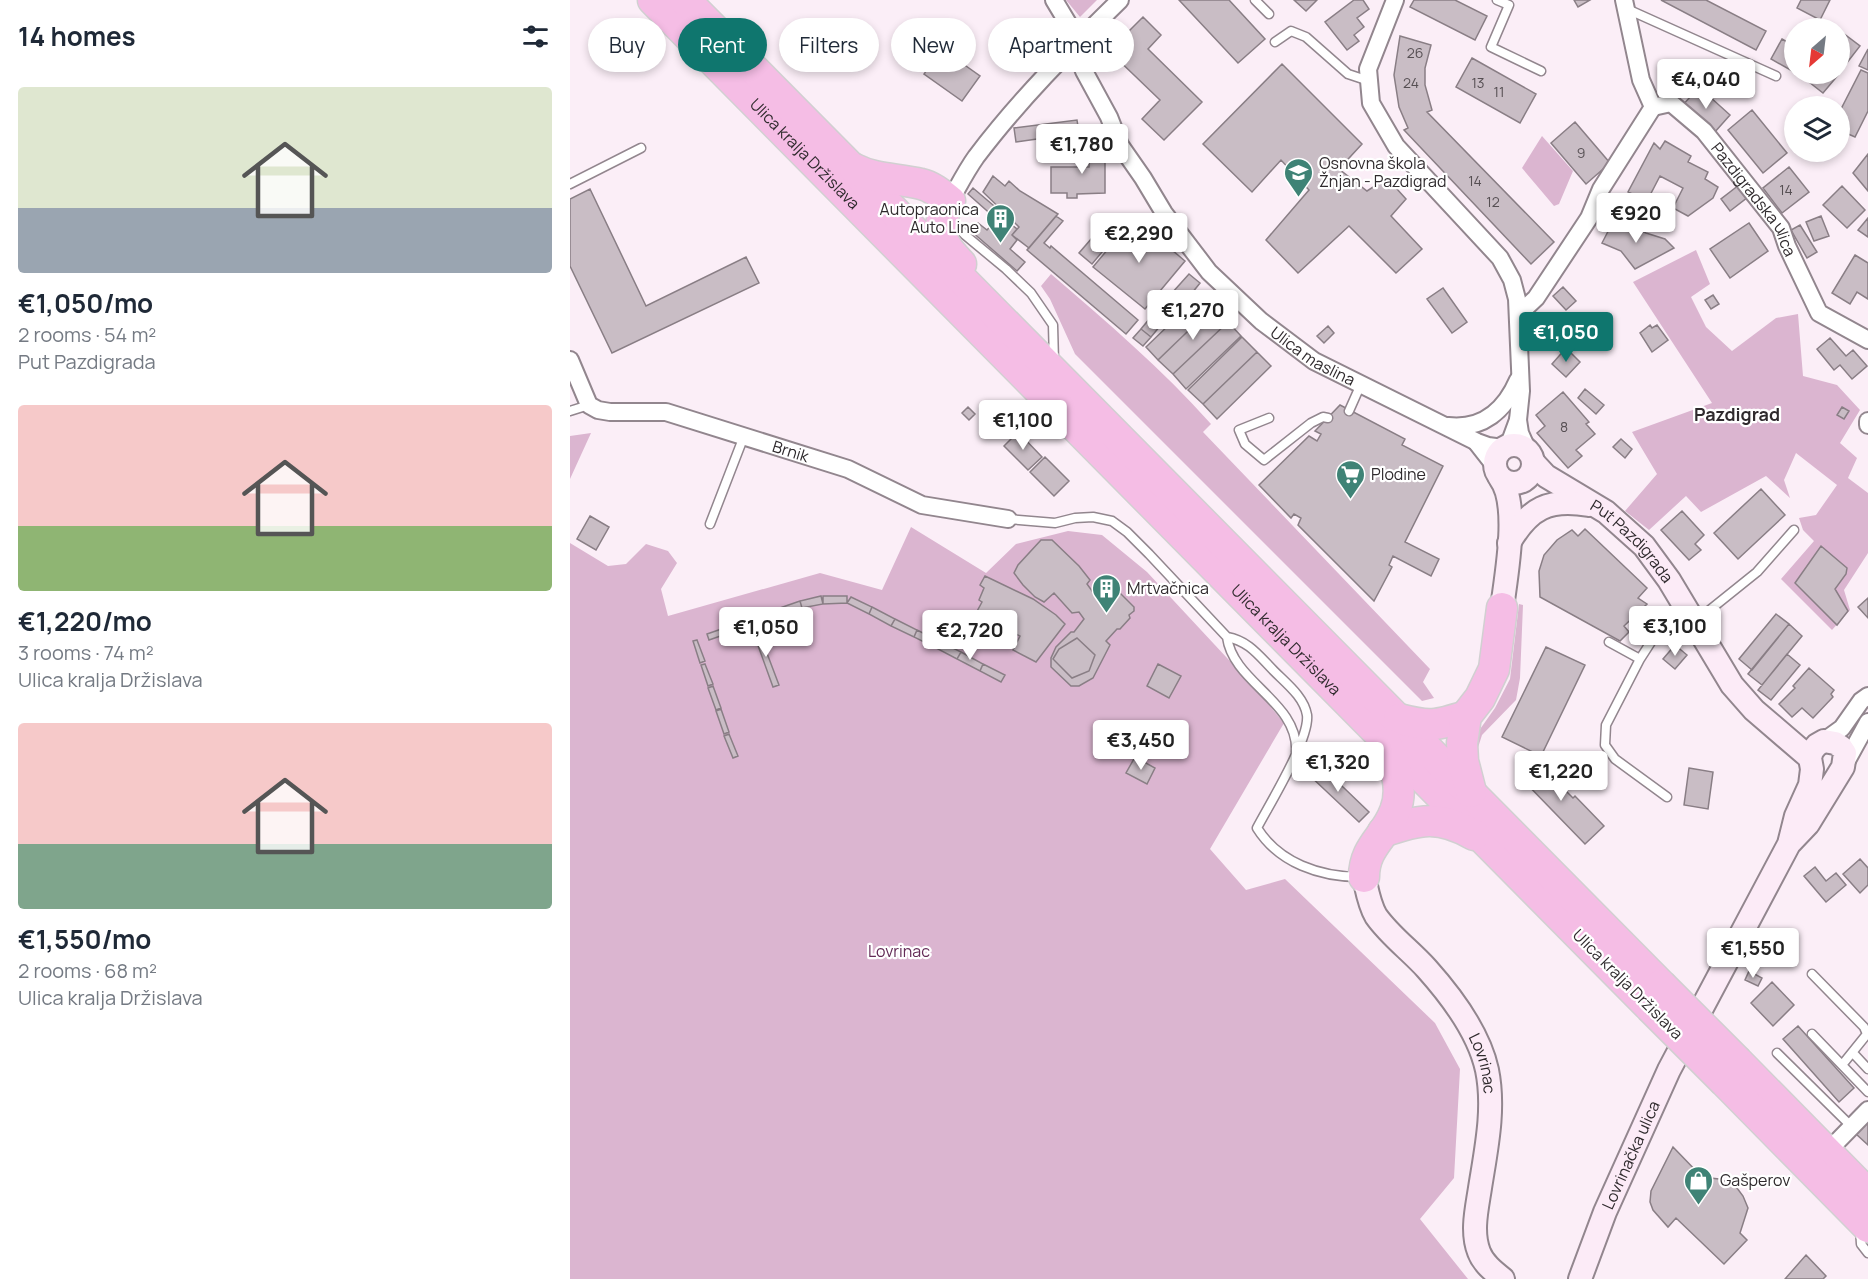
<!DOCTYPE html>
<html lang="en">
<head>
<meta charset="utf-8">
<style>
	:root { --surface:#fff; --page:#f2f2f3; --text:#1f2937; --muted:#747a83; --accent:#0f766e }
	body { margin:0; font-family:Manrope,sans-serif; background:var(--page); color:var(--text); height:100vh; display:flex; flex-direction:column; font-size:22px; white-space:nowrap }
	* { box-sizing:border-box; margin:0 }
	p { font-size:20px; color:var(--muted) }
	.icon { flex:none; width:33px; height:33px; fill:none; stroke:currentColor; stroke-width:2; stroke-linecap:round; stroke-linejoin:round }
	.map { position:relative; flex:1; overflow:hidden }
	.sheet { display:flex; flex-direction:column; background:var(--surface); width:570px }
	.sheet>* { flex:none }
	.top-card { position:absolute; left:18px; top:18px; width:570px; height:54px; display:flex; gap:12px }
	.needle { width:39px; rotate:208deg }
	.tools { position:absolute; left:1214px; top:18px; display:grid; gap:12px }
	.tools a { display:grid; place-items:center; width:66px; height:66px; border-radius:50%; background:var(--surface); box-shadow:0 3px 9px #0003; font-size:30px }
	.price { position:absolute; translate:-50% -51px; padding:0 14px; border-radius:6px; background:#fff; color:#222; font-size:20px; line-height:39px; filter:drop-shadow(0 2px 3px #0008) }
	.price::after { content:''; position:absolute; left:50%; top:36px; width:18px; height:14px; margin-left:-9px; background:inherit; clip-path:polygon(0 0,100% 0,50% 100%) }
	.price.on { background:var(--accent); color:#fff }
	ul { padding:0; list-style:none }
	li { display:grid; align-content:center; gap:12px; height:318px; padding:0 18px }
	li span { display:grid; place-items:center; height:186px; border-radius:6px; color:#555 }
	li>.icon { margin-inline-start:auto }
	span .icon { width:108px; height:108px; fill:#fffc; stroke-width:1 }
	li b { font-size:26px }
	h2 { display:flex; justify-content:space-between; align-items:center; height:72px; padding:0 18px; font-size:26px }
	.pill { padding:0 21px; border-radius:27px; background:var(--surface); box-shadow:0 3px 9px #0003; font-size:21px; line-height:54px }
	.pill.on { background:var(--accent); color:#fff }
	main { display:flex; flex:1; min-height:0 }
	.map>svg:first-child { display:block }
	.green { fill:#dbb5d0 }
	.building { fill:#c9bdc5; stroke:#897e85; stroke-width:1.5 }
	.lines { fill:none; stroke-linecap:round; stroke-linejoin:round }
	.lane-casing { stroke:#92868e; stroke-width:11 }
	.street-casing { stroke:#92868e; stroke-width:20 }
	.secondary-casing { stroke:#92868e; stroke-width:26 }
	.highway-casing { stroke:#d1d0d1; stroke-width:33 }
	.lane { stroke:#fff; stroke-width:8 }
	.street { stroke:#fff; stroke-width:16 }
	.secondary { stroke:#fcebf7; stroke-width:22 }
	.highway { stroke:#f5bde5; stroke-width:30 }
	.highway-bridge-casing { stroke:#d1d0d1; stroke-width:33; stroke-linecap:butt }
	.highway-bridge { stroke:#f5bde5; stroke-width:30 }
	.labels { text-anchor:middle; stroke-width:4.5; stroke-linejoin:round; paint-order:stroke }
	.number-label { font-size:14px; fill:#564f53 }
	.street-label { font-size:16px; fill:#2f2a2d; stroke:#fff }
	.poi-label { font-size:16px; fill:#2f2a2d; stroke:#fff; text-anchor:start }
	.park-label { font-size:16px; fill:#632a56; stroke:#fff }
	.neighbourhood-label { font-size:18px; font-weight:bold; fill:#2f2a2d; stroke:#fff }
</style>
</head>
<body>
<main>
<section class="sheet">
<h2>14 homes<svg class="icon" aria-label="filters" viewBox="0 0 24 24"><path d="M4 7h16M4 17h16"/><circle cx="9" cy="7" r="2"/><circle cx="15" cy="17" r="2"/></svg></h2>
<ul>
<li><span style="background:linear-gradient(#dfe7d0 65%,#9aa5b1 0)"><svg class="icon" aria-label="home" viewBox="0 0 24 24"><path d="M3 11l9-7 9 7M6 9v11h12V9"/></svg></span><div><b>€1,050/mo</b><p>2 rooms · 54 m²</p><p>Put Pazdigrada</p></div></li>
<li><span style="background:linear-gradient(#f6c9c9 65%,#8fb573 0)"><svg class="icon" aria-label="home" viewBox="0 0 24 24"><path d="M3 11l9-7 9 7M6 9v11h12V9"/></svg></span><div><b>€1,220/mo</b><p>3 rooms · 74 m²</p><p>Ulica kralja Držislava</p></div></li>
<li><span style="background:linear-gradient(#f6c9c9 65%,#7fa58c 0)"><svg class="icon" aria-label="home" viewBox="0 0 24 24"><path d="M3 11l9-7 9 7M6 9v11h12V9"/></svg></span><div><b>€1,550/mo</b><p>2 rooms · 68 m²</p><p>Ulica kralja Držislava</p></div></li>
</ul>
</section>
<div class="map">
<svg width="1298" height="1279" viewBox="0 0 1298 1279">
	<rect width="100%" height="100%" fill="#fbeef7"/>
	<path class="green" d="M496,0h31l-17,17z
		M972,136l31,35 -14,33 -5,2 -32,-38z
		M1126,250l14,34 -19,13 15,30 26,24 44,-33 22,-4 5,62 34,9 23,25 -20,33 17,15 -9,20 20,15v60l-24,37 6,20 -18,20 -51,-51 33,-38 -11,-11 -4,-12 17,-3 21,-30 -41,-32 -12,27 6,18 -24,-22 -65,36 -15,-16 -37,34 -24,-19 32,-37 -25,-42 80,-29 -79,-121z
		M481,274c56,48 111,95 160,150l-8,8 227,237 -7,13 11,16 -12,3 -347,-347 -25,-55 -9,-13z
		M21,433l-21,46v-43z
		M341,527l75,46 30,-29 52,-13 34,4 45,37 107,115 30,36 -74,126 36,41 39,-11 150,144 25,46 -6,109 -34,41 48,60h-898v-736l38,23 18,-2 20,-20 22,7 9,12 -16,26 7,27 152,-43 62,17z
		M949,604l4,1 -3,73 -4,22 -34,35 -7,22 3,-25 17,-24 15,-29z"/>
	<path class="building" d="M609,0h50l36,39 -27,24z
		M724,0h23l-11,11z
		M784,0h9l6,9 -12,9 7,9 -10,8 5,6 -12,9 -22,-28z
		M844,0h41l32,16 -12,24 -65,-33z
		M1004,0h16l-12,7z
		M1091,0h45l60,31 -10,19z
		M1231,0h29l-10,20 -23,-12z
		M573,17l18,18 -13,14 54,53 -38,38 -22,-21 18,-19 -51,-49z
		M1269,30l21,16 -21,27z
		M830,36l31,9 -6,23v17l7,25 -5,2 127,130 -23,22 -127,-134 4,-2 -9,-21 -5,-32z
		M1212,39l12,7v26l-23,-13z
		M372,49l38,27 -18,25 -38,-27z
		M1298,49v21l-9,-4z
		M902,58l64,36 -16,29 -64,-36z
		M712,64l80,80 -23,25 28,22 20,-13 19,21 -15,17 31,33 -26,24 -47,-47 -51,47 -32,-33 43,-50 -28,-30 -29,32 -49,-48z
		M1291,70l7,3v38l-13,26 -16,-7v-17z
		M1231,74h38l-16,19 -23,-18z
		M1129,87l31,28 -16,18 -32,-27z
		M1182,110l35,43 -24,20 -35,-43z
		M507,120l2,13 -63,9 -2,-14z
		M1005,122l35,41 -24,21 -35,-41z
		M1095,141l26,15 -3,6 20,10 -3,7 13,8 -5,11 -25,18 -15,-8 10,-20 -23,-12 -13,25 -19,-9 26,-49 6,6z
		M519,143h16v50l-28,1v4h-10v-5h-16v-26h38z
		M1298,154v37l-15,-18z
		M1219,167l20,25 -27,21 -19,-25z
		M423,176l12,10 4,-5 11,10 38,23 -29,34 -17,-13 7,-8 -36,-35z
		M1169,185l9,12 -18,14 -9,-12z
		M1272,186l23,24 -18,18 -24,-23z
		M403,188l27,23 -6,6 -26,-23z
		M20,189l56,117 100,-49 13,26 -147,70 -42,-87v-67z
		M486,216l7,5 -19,22 6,5 1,-2 87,74 -12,14 -99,-84z
		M541,216l12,11 -31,37 -13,-11z
		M1251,216l8,20 -15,5 -8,-19z
		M433,218l14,11 -5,6 5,5 -7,9 15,13 -8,9 -46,-40 7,-8 9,7 7,-8 3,3z
		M564,218l51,43 -40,48 -52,-42z
		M1045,218l31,15 19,6 9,9 -39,21 -14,-18 -19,-8z
		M1298,218v19l-10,-7z
		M1179,223l19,28 -38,27 -20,-29z
		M1230,225l17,27 -10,6 -16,-28z
		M1285,255l13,8v36l-11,-7 -7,12 -18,-11z
		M619,274l11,9 -16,20 -12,-10z
		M993,287l13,14 -10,9 -13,-14z
		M873,288l24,34 -15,11 -25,-34z
		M600,294l10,8 -29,35 -10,-8z
		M631,294l12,13 -55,53 -12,-13z
		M1143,295l6,9 -8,5 -6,-9z
		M643,307l15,15 -55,52 -15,-14z
		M658,322l13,14 -55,53 -13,-15z
		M1080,325l2,3 5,-3 11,15 -16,12 -12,-19z
		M758,326l6,7 -10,10 -7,-7z
		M571,329l10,8 -8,9 -10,-8z
		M672,337l15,15 -54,52 -15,-14z
		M1260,338l16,18 7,-6 14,16 -15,13 -12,-14 -6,5 -17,-21z
		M996,348l14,14 -14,15 -14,-13z
		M687,352l14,14 -54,53 -14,-15z
		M1015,389l19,16 -8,9 -18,-16z
		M993,392l26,30 -3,2 9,10 -19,16 6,6 -14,12 -31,-35 8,-7 -9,-11z
		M770,405l65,34 -3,6 41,21 -38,76 34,17 -8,17 -38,-20 -4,9 3,2 -18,34 -76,-76 3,-7 -7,-4 -3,4 -32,-33 50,-49 8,5 4,-7 -6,-3z
		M398,407l7,7 -6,6 -7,-7z
		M1272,407l7,4 -5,8 -7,-4z
		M448,432l24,25 -14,13 -24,-24z
		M1051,439l11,10 -7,9 -12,-11z
		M475,457l24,24 -15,15 -24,-24z
		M1191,489l24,26 -47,44 -24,-26z
		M1112,511l22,24 -9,9 6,6 -12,10 -28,-30z
		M20,516l19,11 -13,23 -19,-11z
		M1015,529l62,59 -9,10 9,6 -23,22 5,6 -9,9 -80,-44 -1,-26 5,-16 13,-15 15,-10 6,6z
		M471,540h11l27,26 11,14 -3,4 13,18 10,-12 6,-1 18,18v4l-5,4 1,3 -10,11h-3l-11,12 4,4 -17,33 -14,8h-8l-20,-19v-9l5,-11 15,-15h3l10,-13 -5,-7 -7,1 -18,-20 -10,9 -9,-5 -12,-12 -9,-12 4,-8z
		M1251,546l26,22 -1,6 -11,15 13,22 -11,14 -42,-42z
		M415,576l48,23 23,16 9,9 -29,38 -23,-12 7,-14 -15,-7 -2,2 -28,-16 7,-13 -3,-2 5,-12 -4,-3z
		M251,596l2,8 -21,4 -2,-7z
		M253,596h24v7l-24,1z
		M281,597l21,10 -3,7 -22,-11z
		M1298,598v20l-10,-11z
		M230,601l2,7 -22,8 -3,-7z
		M302,607l23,12 -4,7 -22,-12z
		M207,609l3,7 -23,7 -2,-7z
		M1206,614l13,10 -37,46 -13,-11z
		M325,619l22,11 -3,7 -23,-11z
		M1219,624l13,12 -40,49 -14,-11z
		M160,626l2,6 -23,8 -2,-6z
		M187,627l22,58 -6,2 -21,-58z
		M347,630l22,11 -3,7 -22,-11z
		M507,638l18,17 -6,16 -17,7 -19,-19 6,-10z
		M127,640l8,21 -5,2 -7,-22z
		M369,641l22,11 -4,7 -21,-11z
		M1105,645l12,10 -12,14 -12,-10z
		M976,647l39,18 -44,91 -39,-19z
		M391,652l22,12 -3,7 -23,-12z
		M1217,654l13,11 -29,35 -13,-10z
		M135,664l8,20 -5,2 -7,-21z
		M413,664l22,11 -4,7 -21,-11z
		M588,664l23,12 -12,22 -22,-12z
		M1239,668l25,22 -3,4 2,3 -20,21 -11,-10 -10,9 -13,-13 16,-16 -2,-2z
		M143,686l8,22 -5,2 -8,-22z
		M151,709l8,23 -5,2 -8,-23z
		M159,734l9,22 -5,2 -9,-22z
		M565,757l20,11 -8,16 -21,-11z
		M964,759l39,39 2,-2 29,30 -19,18 -67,-69z
		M748,763l51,49 -10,10 -51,-48z
		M1119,768l24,4 -5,37 -24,-4z
		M1290,859l8,9v17l-8,8 -17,-19z
		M1245,867l11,14 10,-8 10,12 -20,17 -22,-26z
		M1179,971l13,7 -4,8 -13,-6z
		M1202,982l22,23 -21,21 -22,-23z
		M1228,1026l56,62 -15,14 -56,-63z
		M1298,1121v24l-12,-11z
		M1103,1147l29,30 17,2 15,5 9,12 5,12 -8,25 7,7 -23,24 -48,-46 -8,9 -15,-17 -3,-8 1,-11z
		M1236,1255l20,21 -3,3h-38z"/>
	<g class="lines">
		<defs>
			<path id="lane" d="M685,0l14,14
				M927,0l12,5 -18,42 50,24
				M1057,9l149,67
				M705,42l16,-11 15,6 42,37 21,7
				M0,184l71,-36
				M380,220l15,15 41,34 25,24 22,32 1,37
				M0,411l19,-6
				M779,411l12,-27
				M699,418l-30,12 6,14 19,16 47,-37 12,-6 5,1
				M438,519l47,4 20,-5 18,-1 19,4 15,11 22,22 78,83
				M140,524l34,-88
				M1126,621l61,-49 37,-42
				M1039,642l31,17 -34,66 -1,20 10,14 52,38
				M1070,659l18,-28 27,-23
				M726,752c3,-50 -63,-69 -69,-115 22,4 32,19 47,34 13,13 30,26 33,44 3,24 -38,90 -50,113 22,35 63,49 103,49
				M1242,974l52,53 3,7 -25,31
				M1242,1034l56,58
				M1207,1053l75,74
				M1283,1053l15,16
				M1290,1228l1,16 7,9"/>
			<g id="street">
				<path id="s1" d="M484,0l18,30 2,15 10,26 25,46 11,28 23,33 21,35 45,59 52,49 53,40 163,81 11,4 15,2"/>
				<path d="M825,0l-27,69 3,34 25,43 104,112 12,22 5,19 4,92 -3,29 -7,19 -6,8"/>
				<path d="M1054,0l17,80 12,27"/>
				<path id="s2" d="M1083,107l18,-4 33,28 77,97 6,18 32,67 49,27"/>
				<path d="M380,201c8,-14 16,-30 26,-44 43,-57 93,-107 144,-157"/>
				<path d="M949,314l17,-16 53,-80 12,-29 52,-82"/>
				<path id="s3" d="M0,360l19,45 9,5 12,2h56l182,57 74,36 86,14"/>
				<path d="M948,420l2,13 8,18"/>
				<path d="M1298,421v4"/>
				<path d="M878,426c35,4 57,-16 70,-46"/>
				<path d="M907,443l18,23"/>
				<path d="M1254,741l18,-13 19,-27 7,-5"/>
				<path d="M1275,764l23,-42"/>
				<path d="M1257,1152l41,-42"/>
			</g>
			<g id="secondary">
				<circle cx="944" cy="464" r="19"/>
				<path id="s4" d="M963,462l13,14 60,36 38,34 25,34 63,105 22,25 56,48"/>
				<path d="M930,478c20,26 6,98 2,130"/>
				<path d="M939,543c20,-35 40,-45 80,-38"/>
				<path id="s5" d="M794,877c3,13 5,27 12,39 14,20 35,35 51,53 25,28 52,64 60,101 8,39 -1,80 -7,118 -3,20 -9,44 -1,64 4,11 14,19 24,27"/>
				<path id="s6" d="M1010,1279l25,-67 64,-142 120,-226 19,-20 35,-57 2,-14 -4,-6 -6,-4 -11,-2 -7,4 -5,6 -2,7 2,11 -2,16 -14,31 -7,28"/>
			</g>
			<g id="highway">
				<path id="s7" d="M83,0l997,1007"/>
				<path d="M115,0l976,985"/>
				<path d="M285,169c21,11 43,9 66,15 10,2 20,10 29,17 -17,30 -10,41 11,63"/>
				<path d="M829,719c31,8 36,7 67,-3"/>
				<path d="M901,792l-8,-31 -1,-18 4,-27 14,-18 14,-29 8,-61"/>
				<path d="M813,832c37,-13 56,-17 91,3"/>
				<path d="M794,877c0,-31 22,-40 31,-66 9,-22 0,-47 -9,-67"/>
				<path d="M1168,1062l130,132"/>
				<path d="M1155,1082l143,145"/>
			</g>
		</defs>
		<use href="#lane" class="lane-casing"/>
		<use href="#street" class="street-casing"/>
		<use href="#secondary" class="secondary-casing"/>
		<use href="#highway" class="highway-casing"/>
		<use href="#lane" class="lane"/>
		<use href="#street" class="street"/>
		<use href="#secondary" class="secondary"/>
		<use href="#highway" class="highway"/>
		<defs>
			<path id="highway-bridge" d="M1091,985l77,77
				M1080,1007l75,75"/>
		</defs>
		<use href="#highway-bridge" class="highway-bridge-casing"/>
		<use href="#highway-bridge" class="highway-bridge"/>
	</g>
	<defs>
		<symbol id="school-pin" viewBox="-11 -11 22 30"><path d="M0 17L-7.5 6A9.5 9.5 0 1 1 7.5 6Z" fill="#3f8376" stroke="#fff"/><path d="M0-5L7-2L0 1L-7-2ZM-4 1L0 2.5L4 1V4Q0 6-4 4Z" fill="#fff"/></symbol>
		<symbol id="building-pin" viewBox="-11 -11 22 30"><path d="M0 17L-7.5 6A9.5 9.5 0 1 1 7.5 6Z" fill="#3f8376" stroke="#fff"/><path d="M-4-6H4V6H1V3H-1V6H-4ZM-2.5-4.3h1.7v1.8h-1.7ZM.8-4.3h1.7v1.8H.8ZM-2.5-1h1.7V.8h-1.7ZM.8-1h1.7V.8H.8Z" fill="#fff"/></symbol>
		<symbol id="supermarket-pin" viewBox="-11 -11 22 30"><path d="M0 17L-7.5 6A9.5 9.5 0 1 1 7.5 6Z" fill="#3f8376" stroke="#fff"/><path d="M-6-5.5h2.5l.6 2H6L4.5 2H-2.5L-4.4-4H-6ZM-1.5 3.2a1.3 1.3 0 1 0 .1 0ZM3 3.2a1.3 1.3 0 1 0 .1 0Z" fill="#fff"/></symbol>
		<symbol id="shop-pin" viewBox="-11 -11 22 30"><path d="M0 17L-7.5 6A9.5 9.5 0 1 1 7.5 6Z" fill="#3f8376" stroke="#fff"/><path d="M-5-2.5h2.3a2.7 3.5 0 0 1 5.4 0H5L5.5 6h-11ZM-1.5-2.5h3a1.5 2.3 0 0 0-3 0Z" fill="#fff"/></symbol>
	</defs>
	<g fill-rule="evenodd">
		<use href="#school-pin" x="712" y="156" width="33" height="45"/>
		<use href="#building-pin" x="414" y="202" width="33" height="45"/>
		<use href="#supermarket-pin" x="764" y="458" width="33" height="45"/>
		<use href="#building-pin" x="520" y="572" width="33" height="45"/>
		<use href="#shop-pin" x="1112" y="1164" width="33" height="45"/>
	</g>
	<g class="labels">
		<g class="number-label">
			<text x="845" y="58">26</text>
			<text x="841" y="88">24</text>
			<text x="908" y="88">13</text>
			<text x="929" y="97">11</text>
			<text x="1011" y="158">9</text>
			<text x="905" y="186">14</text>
			<text x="1216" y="195">14</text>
			<text x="923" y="207">12</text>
			<text x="994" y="432">8</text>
		</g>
		<g class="street-label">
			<text dy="6" stroke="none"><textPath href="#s7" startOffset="216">Ulica kralja Držislava</textPath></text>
			<text dy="6" stroke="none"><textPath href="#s2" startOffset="147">Pazdigradska ulica</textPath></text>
			<text dy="6" stroke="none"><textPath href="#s1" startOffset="450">Ulica maslina</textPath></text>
			<text dy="6" stroke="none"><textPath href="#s3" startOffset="258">Brnik</textPath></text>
			<text dy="6" stroke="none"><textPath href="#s4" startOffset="128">Put Pazdigrada</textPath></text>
			<text dy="6" stroke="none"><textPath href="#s7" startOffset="900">Ulica kralja Držislava</textPath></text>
			<text transform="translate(1058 984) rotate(45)" y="6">Ulica kralja Držislava</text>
			<text dy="6" stroke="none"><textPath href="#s5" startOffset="226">Lovrinac</textPath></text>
			<text dy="6" stroke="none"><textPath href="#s6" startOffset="134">Lovrinačka ulica</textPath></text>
		</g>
		<g class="poi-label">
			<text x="749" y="169">Osnovna škola<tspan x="749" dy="18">Žnjan - Pazdigrad</tspan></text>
			<text x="409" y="215" text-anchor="end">Autopraonica<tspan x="409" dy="18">Auto Line</tspan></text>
			<text x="801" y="480">Plodine</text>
			<text x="557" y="594">Mrtvačnica</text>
			<text x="1150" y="1186">Gašperov</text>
		</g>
		<g class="park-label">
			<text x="329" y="957">Lovrinac</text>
		</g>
		<g class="neighbourhood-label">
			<text x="1167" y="421">Pazdigrad</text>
		</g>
	</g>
</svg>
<div class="tools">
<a><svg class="needle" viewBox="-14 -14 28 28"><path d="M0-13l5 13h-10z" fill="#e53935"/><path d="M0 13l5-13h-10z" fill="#747a83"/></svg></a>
<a><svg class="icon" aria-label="layers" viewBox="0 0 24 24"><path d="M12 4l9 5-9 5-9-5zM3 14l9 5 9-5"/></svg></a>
</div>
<b class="price" style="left:1136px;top:110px">€4,040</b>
<b class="price" style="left:512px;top:175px">€1,780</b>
<b class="price" style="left:1066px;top:244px">€920</b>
<b class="price" style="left:569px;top:264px">€2,290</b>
<b class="price" style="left:623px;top:341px">€1,270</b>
<b class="price on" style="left:996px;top:363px">€1,050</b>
<b class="price" style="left:453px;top:451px">€1,100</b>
<b class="price" style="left:1105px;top:657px">€3,100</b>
<b class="price" style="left:196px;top:658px">€1,050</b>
<b class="price" style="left:400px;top:661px">€2,720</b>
<b class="price" style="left:571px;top:771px">€3,450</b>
<b class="price" style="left:768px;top:793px">€1,320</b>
<b class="price" style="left:991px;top:802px">€1,220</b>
<b class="price" style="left:1183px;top:979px">€1,550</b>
<div class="top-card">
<a class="pill">Buy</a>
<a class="pill on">Rent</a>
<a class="pill">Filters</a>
<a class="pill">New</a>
<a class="pill">Apartment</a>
</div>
</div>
</main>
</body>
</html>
